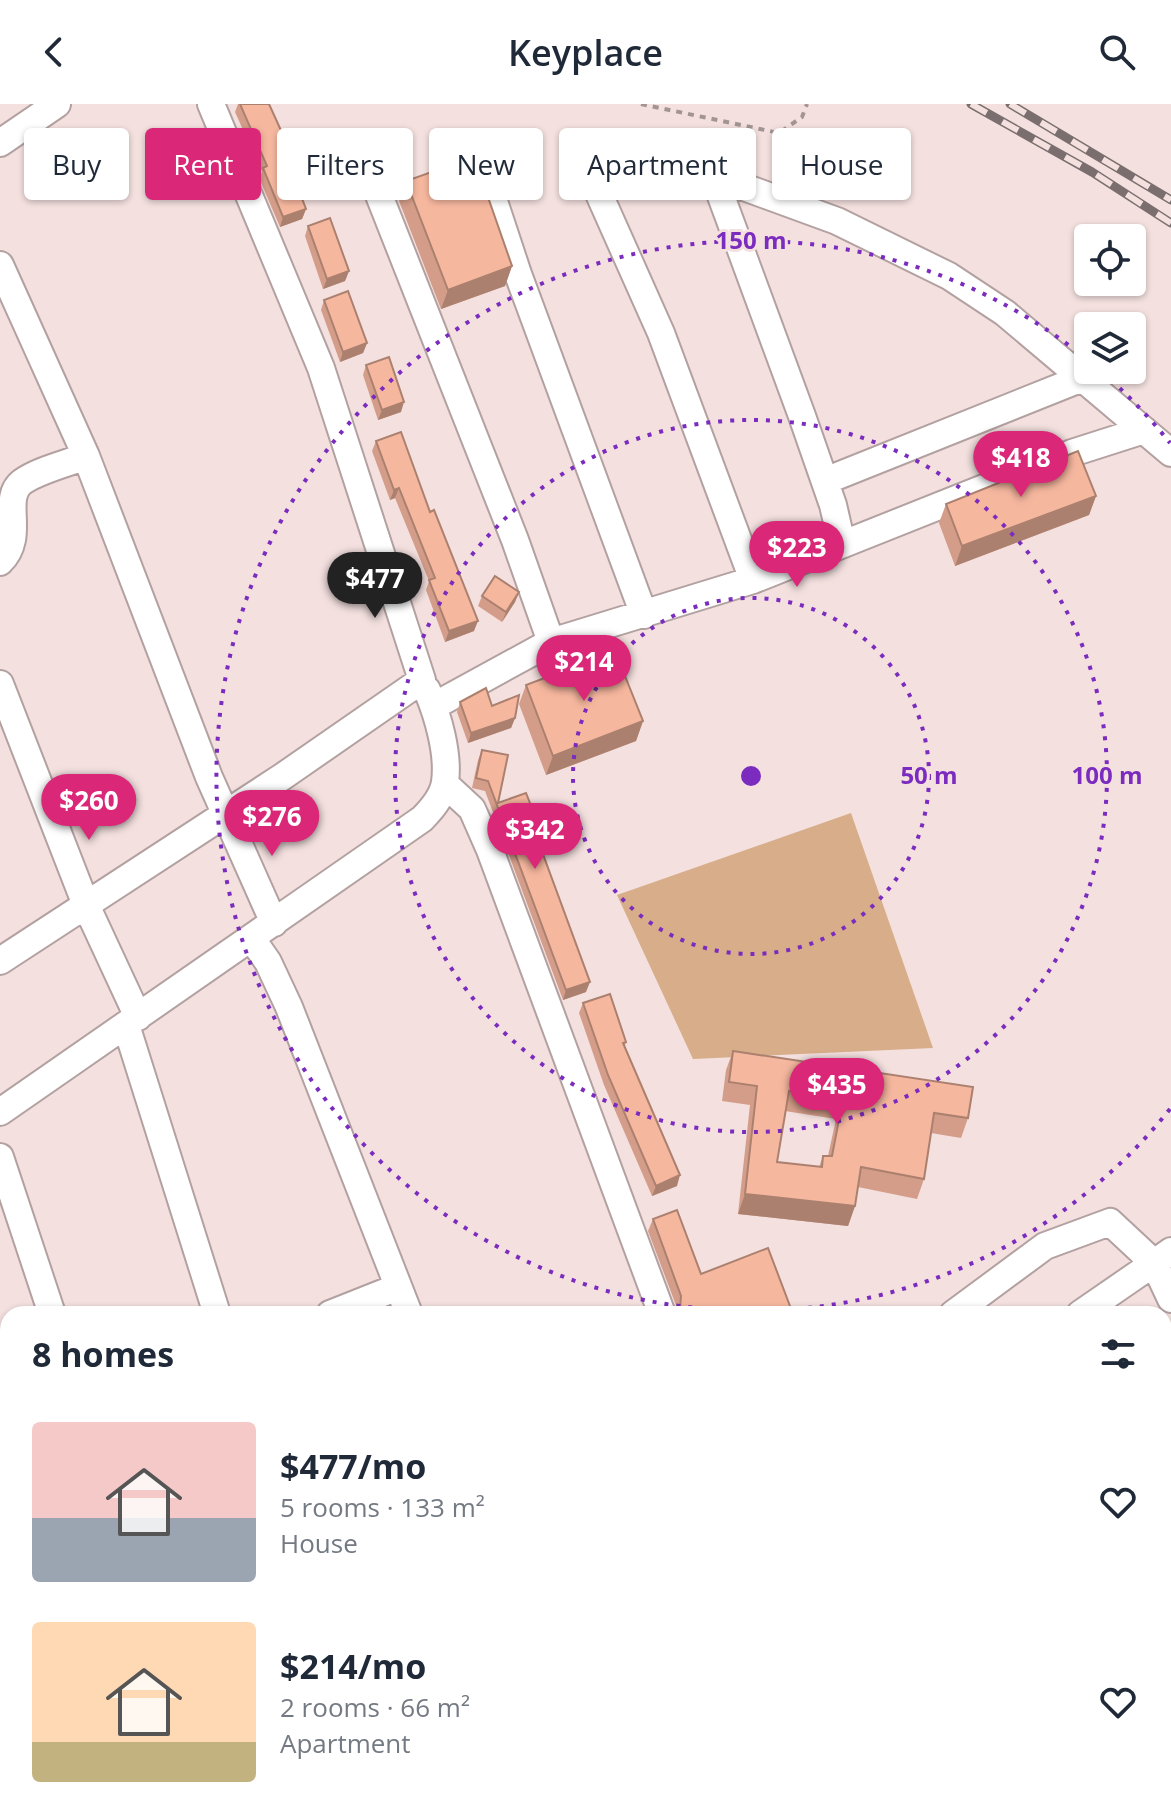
<!DOCTYPE html>
<html lang="en">
<head>
<meta charset="utf-8">
<style>
	:root { --surface:#fff; --page:#f2f2f3; --text:#1f2937; --muted:#747a83; --accent:#db2777 }
	body { margin:0; font-family:"Open Sans",sans-serif; background:var(--page); color:var(--text); height:100vh; display:flex; flex-direction:column; font-size:30px; white-space:nowrap }
	* { box-sizing:border-box; margin:0 }
	p { font-size:26px; color:var(--muted) }
	.icon { flex:none; width:44px; height:44px; fill:none; stroke:currentColor; stroke-width:2; stroke-linecap:round; stroke-linejoin:round }
	.map { position:relative; flex:1; overflow:hidden }
	.details { position:absolute; left:0px; top:1202px; width:1172px; height:514px; display:flex; flex-direction:column; background:var(--surface); border-radius:24px 24px 0 0; box-shadow:0 2px 6px #0004 }
	.details>* { flex:none }
	.guide { position:absolute; left:24px; top:24px; width:1124px; height:72px; display:flex; gap:16px }
	.buttons { position:absolute; left:1074px; top:120px; display:grid; gap:16px }
	.buttons a { display:grid; place-items:center; width:72px; height:72px; border-radius:8px; background:var(--surface); box-shadow:0 2px 6px #0004; font-size:40px }
	.price { position:absolute; translate:-50% -68px; padding:0 18px; border-radius:28px; background:var(--accent); color:#fff; font-size:26px; line-height:52px; filter:drop-shadow(0 2px 4px #0008) }
	.price::after { content:''; position:absolute; left:50%; top:48px; width:24px; height:18px; margin-left:-12px; background:inherit; clip-path:polygon(0 0,100% 0,50% 100%) }
	.price.on { background:#222; color:#fff }
	ul { padding:0; list-style:none }
	li { display:flex; align-items:center; gap:24px; height:200px; padding:0 32px }
	li span { display:grid; place-items:center; flex:none; width:224px; height:160px; border-radius:8px; color:#555 }
	li>.icon { margin-inline-start:auto }
	span .icon { width:96px; height:96px; fill:#fffc; stroke-width:1 }
	li b { font-size:34px }
	h2 { display:flex; justify-content:space-between; align-items:center; height:96px; padding:0 32px; font-size:34px }
	.tag { padding:0 28px; border-radius:8px; background:var(--surface); box-shadow:0 2px 6px #0004; font-size:28px; line-height:72px }
	.tag.on { background:var(--accent); color:#fff }
	header { display:flex; justify-content:space-between; align-items:center; height:104px; padding:0 32px; background:var(--surface); font-size:36px; font-weight:600 }
	.map>svg:first-child { display:block }
	.green { fill:#d8ad89 }
	.lines { fill:none; stroke-linecap:round; stroke-linejoin:round }
	.minor-casing { stroke:#b3a1a1; stroke-width:30 }
	.path { stroke:#a29493; stroke-width:4; stroke-dasharray:6 6; stroke-linecap:butt }
	.minor { stroke:#fff; stroke-width:26 }
	.rail-casing { stroke:#7a6f6e; stroke-width:9 }
	.rail { stroke:#f3e0df; stroke-width:6; stroke-dasharray:18; stroke-linecap:butt }
	.wall { fill:#d49d89; fill-rule:evenodd }
	.shaded-wall { fill:#ac806f }
	.building { fill:#f6b79f; stroke:#ac806f; stroke-width:2; fill-rule:evenodd }
	.ring { fill:none; stroke:#7b2cbf; stroke-width:4; stroke-dasharray:4 8 }
	.centre { fill:#7b2cbf; stroke:#f3e0df; stroke-width:4 }
	.ring-label { font-size:24px; text-anchor:middle; font-weight:bold; fill:#7b2cbf; stroke:#f3e0df; stroke-width:6; stroke-linejoin:round; paint-order:stroke }
</style>
</head>
<body>
<header><svg class="icon" aria-label="back" viewBox="0 0 24 24"><path d="M15 5l-7 7 7 7"/></svg>Keyplace<svg class="icon" aria-label="search" viewBox="0 0 24 24"><circle cx="10" cy="10" r="6"/><path d="M15 15l6 6"/></svg></header>
<div class="map">
<svg width="1171" height="1715" viewBox="0 0 1171 1715">
	<rect width="100%" height="100%" fill="#f3e0df"/>
	<path class="green" d="M851,709l82,235 -240,11 -76,-164z"/>
	<g class="lines">
		<defs>
			<path id="minor" d="M0,39l57,-39
				M362,48l153,388 36,102
				M481,58l37,112 126,341
				M714,73l88,239 31,89 9,39
				M0,161l86,191 123,321 65,146
				M825,377l255,-102
				M0,458c27,-26 0,-63 22,-80 17,-12 44,-18 64,-26
				M753,476l-92,-247 -70,-157 -1,-18c11,-20 28,-16 47,-10l200,73 112,55 56,37 166,140
				M0,580l86,221 52,112
				M434,602l117,-64 202,-62 319,-127 72,-23
				M445,680l27,25 18,41 172,464
				M252,835l16,23 21,45 120,307
				M0,857l282,-184 140,-97 -101,-312 -110,-264
				M126,921l91,289
				M0,1008l422,-293c10,-10 21,-23 23,-37 4,-28 -7,-66 -18,-92
				M0,1053l52,157
				M330,1210l68,-27
				M953,1210l92,-68 65,-24 44,41 17,-12
				M1080,1210l74,-51 17,36
				M0,1411l8,-5
				M1164,1459l7,3
				M0,1496l8,19
				M1164,1507l7,-16
				M86,1708l3,7
				M569,1708l5,7
				M1151,1708l17,7
				M138,1715l11,-7
				M325,1715l13,-7
				M648,1715l12,-7
				M1071,1715l3,-7"/>
		</defs>
		<use href="#minor" class="minor-casing"/>
		<path class="path" d="M641,0l138,29 23,-16 5,-13"/>
		<use href="#minor" class="minor"/>
		<defs>
			<path id="rail" d="M971,0l121,68 79,51
				M1010,0l161,96"/>
		</defs>
		<use href="#rail" class="rail-casing"/>
		<use href="#rail" class="rail"/>
	</g>
	<path class="wall" d="M238,0h31l15,33 -3,8 25,64 -4,10 -22,8 -21,-49 3,-6 -27,-60z
		M406,77l106,85 -7,20 -64,23 -42,-108z
		M308,122l41,45 -4,10 -22,8 -18,-53z
		M324,196l43,43 -4,10 -23,9 -19,-52z
		M366,261l35,47 -23,8 -15,-45z
		M376,337l98,190 -29,11 -19,-52 3,-9 -34,-83 -5,2 -18,-49z
		M1096,392l-7,19 -134,51 -16,-43 7,-19z
		M519,488l-4,10 -13,20 -24,-16 4,-10z
		M526,581l117,36 -7,20 -90,34 -27,-71z
		M460,598l32,4 23,12 -4,10 -43,15 -11,-31z
		M482,646l16,53 48,41 -3,10 43,138 -23,8 -78,-209 -13,-3 6,-28z
		M583,899l43,39 -1,4 52,140 -25,10 -48,-111 -25,-72z
		M733,947l235,67 -7,20 -30,-5 -7,46 -7,20 -59,-12 -3,19 -7,20 -110,-12 12,-109 -28,-4 4,-31zM785,1007l51,8 -8,37h-5l-4,11 -42,-5z
		M653,1115l48,55 92,40h-117l1,-6 -29,-77z
		M1164,1648l7,3v36l-7,-3z"/>
	<path class="shaded-wall" d="M306,105l-4,10 -22,8 3,-10z
		M512,162l-7,20 -64,23 7,-19z
		M349,167l-4,10 -22,8 4,-10z
		M367,239l-4,10 -23,9 3,-10z
		M404,298l-3,10 -23,8 4,-10z
		M399,384l-4,10 -5,2 4,-10z
		M1096,392l-7,19 -134,51 7,-20z
		M519,488l-4,10 -13,20 4,-10z
		M478,517l-4,10 -29,11 4,-11z
		M515,614l-4,10 -43,15 3,-10z
		M643,617l-7,20 -90,34 7,-19z
		M590,878l-4,10 -23,8 3,-10z
		M680,1071l-3,11 -25,10 4,-10z
		M745,1090l110,12 -7,20 -110,-12z"/>
	<path class="building" d="M240,0h29l15,33 -5,2 27,70 -23,8 -20,-49 4,-2z
		M474,53l38,109 -64,24 -42,-109z
		M330,114l19,53 -22,8 -19,-53z
		M348,187l19,52 -24,9 -19,-52z
		M389,253l15,45 -22,8 -16,-45z
		M401,328l29,80 4,-2 44,111 -29,10 -20,-51 6,-2 -36,-90 -5,2 -18,-49z
		M1078,347l18,45 -134,50 -16,-42z
		M495,472l24,16 -13,20 -24,-16z
		M615,547l28,70 -90,35 -27,-71z
		M486,584l6,18 27,-11 -4,23 -44,15 -11,-31z
		M482,646l26,5 -10,48 28,-10 20,51 -6,2 50,136 -24,8 -78,-209 -12,-3z
		M610,890l16,48 -3,1 57,132 -24,11 -48,-111 -25,-72z
		M733,947l240,36 -5,31 -34,-5 -10,66 -63,-12 -6,39 -110,-12 12,-108 -28,-4zM789,987l54,8 -11,57h-9l-1,11 -45,-5z
		M677,1106l24,64 67,-26 25,66h-111l-2,-5 1,-13 -28,-77z
		M1164,1648l7,3v24l-7,-3z
		M234,1708h54l1,1 -8,6h-57z
		M983,1708h20l-2,7h-20z"/>
	<g class="ring">
		<circle cx="751" cy="672" r="178"/>
		<circle cx="751" cy="672" r="356"/>
		<path d="M1170 1005A535 535 0 1 1 1088 256M1102 268A535 535 0 0 1 1170 339"/>
	</g>
	<circle cx="751" cy="672" r="12" class="centre"/>
	<g class="ring-label">
		<text x="751" y="145">150 m</text>
		<text x="929" y="680">50 m</text>
		<text x="1107" y="680">100 m</text>
	</g>
</svg>
<div class="buttons">
<a><svg class="icon" aria-label="locate" viewBox="0 0 24 24"><circle cx="12" cy="12" r="6"/><path d="M12 2v4M12 18v4M2 12h4M18 12h4"/></svg></a>
<a><svg class="icon" aria-label="layers" viewBox="0 0 24 24"><path d="M12 4l9 5-9 5-9-5zM3 14l9 5 9-5"/></svg></a>
</div>
<b class="price" style="left:1021px;top:395px">$418</b>
<b class="price" style="left:797px;top:485px">$223</b>
<b class="price on" style="left:375px;top:516px">$477</b>
<b class="price" style="left:584px;top:599px">$214</b>
<b class="price" style="left:89px;top:738px">$260</b>
<b class="price" style="left:272px;top:754px">$276</b>
<b class="price" style="left:535px;top:767px">$342</b>
<b class="price" style="left:837px;top:1022px">$435</b>
<div class="guide">
<a class="tag">Buy</a>
<a class="tag on">Rent</a>
<a class="tag">Filters</a>
<a class="tag">New</a>
<a class="tag">Apartment</a>
<a class="tag">House</a>
</div>
<section class="details">
<h2>8 homes<svg class="icon" aria-label="filters" viewBox="0 0 24 24"><path d="M4 7h16M4 17h16"/><circle cx="9" cy="7" r="2"/><circle cx="15" cy="17" r="2"/></svg></h2>
<ul>
<li><span style="background:linear-gradient(#f6c9c9 60%,#9aa5b1 0)"><svg class="icon" aria-label="home" viewBox="0 0 24 24"><path d="M3 11l9-7 9 7M6 9v11h12V9"/></svg></span><div><b>$477/mo</b><p>5 rooms · 133 m²</p><p>House</p></div><svg class="icon" aria-label="heart" viewBox="0 0 24 24"><path d="M12 20l-8-8c-3-5 5-10 8-4 3-6 11-1 8 4z"/></svg></li>
<li><span style="background:linear-gradient(#ffd9b3 75%,#c2b280 0)"><svg class="icon" aria-label="home" viewBox="0 0 24 24"><path d="M3 11l9-7 9 7M6 9v11h12V9"/></svg></span><div><b>$214/mo</b><p>2 rooms · 66 m²</p><p>Apartment</p></div><svg class="icon" aria-label="heart" viewBox="0 0 24 24"><path d="M12 20l-8-8c-3-5 5-10 8-4 3-6 11-1 8 4z"/></svg></li>
</ul>
</section>
</div>
</body>
</html>
